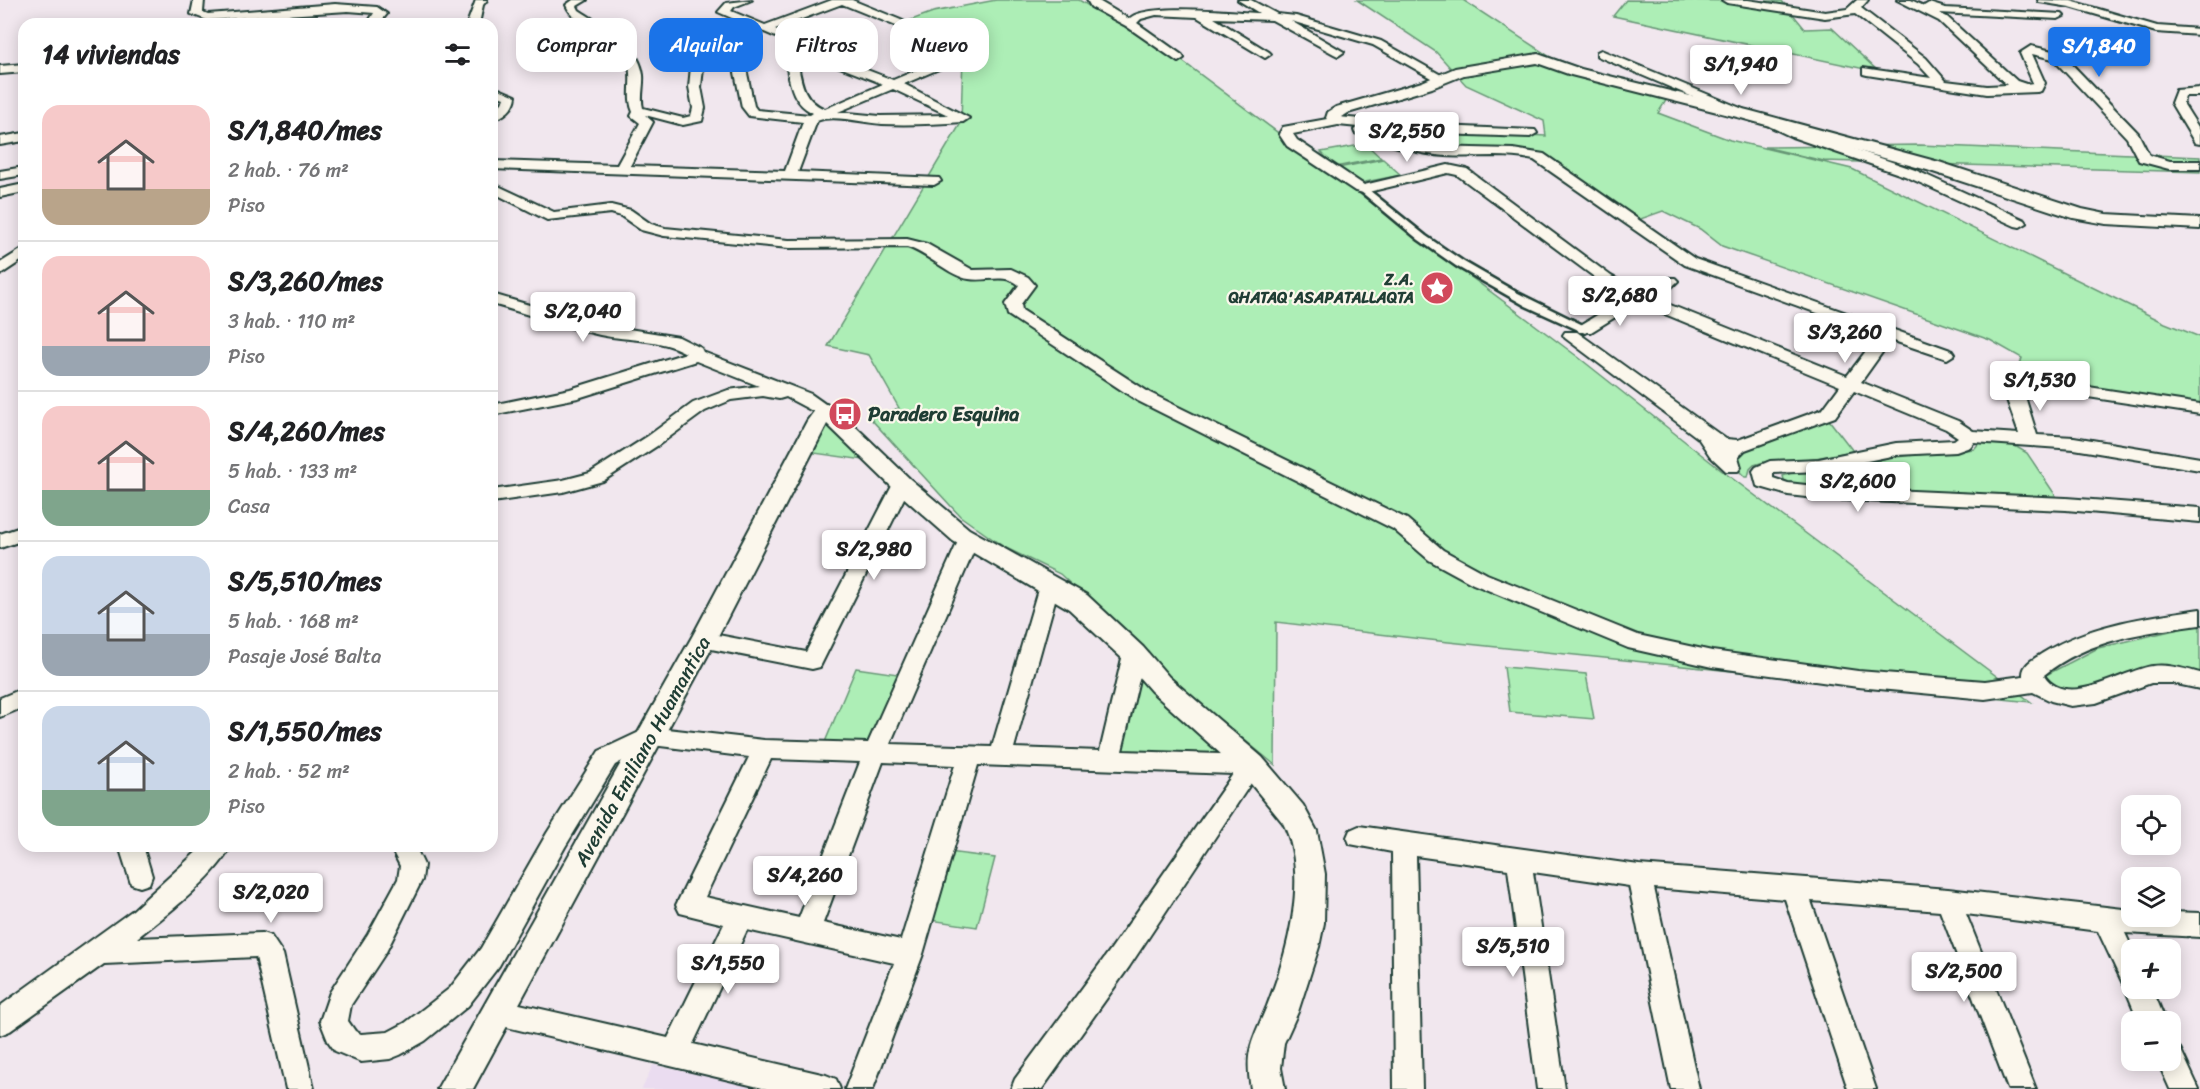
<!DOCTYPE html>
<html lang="es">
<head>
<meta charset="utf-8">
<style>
	:root { --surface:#fff; --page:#f2f2f2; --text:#202124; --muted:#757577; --line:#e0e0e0; --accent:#1a73e8 }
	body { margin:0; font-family:Sriracha,sans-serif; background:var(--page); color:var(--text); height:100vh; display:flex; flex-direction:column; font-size:22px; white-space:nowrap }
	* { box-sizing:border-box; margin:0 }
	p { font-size:20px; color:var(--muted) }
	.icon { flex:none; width:33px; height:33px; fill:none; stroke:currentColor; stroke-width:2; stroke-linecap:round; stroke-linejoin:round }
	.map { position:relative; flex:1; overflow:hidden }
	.details { position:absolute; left:18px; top:18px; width:480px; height:834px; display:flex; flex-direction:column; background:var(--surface); border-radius:18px; box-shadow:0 3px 15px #0003 }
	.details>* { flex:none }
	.hud { position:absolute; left:516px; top:18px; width:570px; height:54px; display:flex; gap:12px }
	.controls { position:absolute; left:2121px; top:795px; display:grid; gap:12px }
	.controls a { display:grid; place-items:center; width:60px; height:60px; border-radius:12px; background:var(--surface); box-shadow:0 3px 15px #0003; font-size:30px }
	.price { position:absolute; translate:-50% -51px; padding:0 14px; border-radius:6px; background:#fff; color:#222; font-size:20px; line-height:39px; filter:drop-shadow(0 2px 3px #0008) }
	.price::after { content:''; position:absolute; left:50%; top:36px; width:18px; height:14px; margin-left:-9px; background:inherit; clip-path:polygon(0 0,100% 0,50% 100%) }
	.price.on { background:var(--accent); color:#fff }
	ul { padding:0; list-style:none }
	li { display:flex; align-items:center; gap:18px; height:150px; padding:0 24px }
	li+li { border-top:2px solid var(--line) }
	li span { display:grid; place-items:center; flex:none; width:168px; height:120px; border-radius:18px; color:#555 }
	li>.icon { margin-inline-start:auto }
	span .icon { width:72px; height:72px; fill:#fffc; stroke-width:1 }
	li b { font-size:26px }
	h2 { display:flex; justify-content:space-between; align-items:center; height:72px; padding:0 24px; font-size:26px }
	.chip { padding:0 21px; border-radius:18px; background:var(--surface); box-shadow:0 3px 15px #0003; font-size:21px; line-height:54px }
	.chip.on { background:var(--accent); color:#fff }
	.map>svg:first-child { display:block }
	.built { fill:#eadcf0 }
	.green { fill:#adeeb6; stroke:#669675; stroke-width:1.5 }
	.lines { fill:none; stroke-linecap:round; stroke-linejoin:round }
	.pedestrian-casing { stroke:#1f3d34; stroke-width:5 }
	.minor-casing { stroke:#1f3d34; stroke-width:4 }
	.tertiary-casing { stroke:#1f3d34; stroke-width:4 }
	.pedestrian { fill:#fbf7ec; fill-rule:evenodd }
	.minor { fill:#fbf7ec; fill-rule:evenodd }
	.tertiary { fill:#fbf7ec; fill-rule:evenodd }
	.labels { text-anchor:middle; stroke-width:4.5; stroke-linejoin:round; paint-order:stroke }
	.far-poi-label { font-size:16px; font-weight:bold; fill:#1f3d34; stroke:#fbf7ec; text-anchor:end }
	.poi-label { font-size:20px; font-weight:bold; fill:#1f3d34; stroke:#fbf7ec; text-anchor:start }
	.street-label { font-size:20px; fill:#1f3d34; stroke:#fbf7ec }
</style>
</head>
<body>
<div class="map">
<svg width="2200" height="1089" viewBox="0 0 2200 1089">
	<rect width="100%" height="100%" fill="#f1e7ee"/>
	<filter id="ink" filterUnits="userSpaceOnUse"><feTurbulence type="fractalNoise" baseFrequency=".0167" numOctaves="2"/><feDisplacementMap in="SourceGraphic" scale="12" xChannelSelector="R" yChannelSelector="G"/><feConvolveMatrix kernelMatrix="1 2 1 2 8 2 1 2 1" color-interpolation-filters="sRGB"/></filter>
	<g filter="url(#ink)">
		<path class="built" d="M653,1065l112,24h-123z"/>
		<path class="green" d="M996,0h83l99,58 400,299 143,113 310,232 -592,-61 -163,-19 -1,143 -101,-83 -114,-108 -56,-27 -44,-31 -90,-98 29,-10 -30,-53 -41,-9 133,-223 2,-69 -60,-31 30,-11z
			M1357,0h106l87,57 117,42 -9,14 72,27 122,29 313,154 35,14v68l-184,-28 6,-19 -32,-18 -268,-94 -22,-17 -37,-18 -28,10 -92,-65 -113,-8 -38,-10 -29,-11 183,9 -2,-15 -78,-36 -30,-33z
			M1626,0l156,1 23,28 27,-1 47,44 -266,-56z
			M1366,144l15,14 -46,9 -14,-15z
			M1920,145l280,12v15l-376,-11 -60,-14z
			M1383,159l18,16 -46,9 -17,-16z
			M827,420l44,41 -57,-8z
			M1829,420l24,31 -48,9h-34l-17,5 -4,4 -2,8h-3l-11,-11 1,-10c24,-17 65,-30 94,-36z
			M1981,441l27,1 19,11 31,46 -266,-14 -8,-5 -1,-4 11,-4 46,-1 46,-13 88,-9z
			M2200,624v52l-37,-8 -23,1 -55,21 -21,4 -22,-17 56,-29z
			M1134,654l118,111 -143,-5z
			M1504,667l82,7 8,45 -84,-7z
			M856,668l49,7 -30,78 -50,-11z
			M949,852l46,6 -18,69 -47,-7z"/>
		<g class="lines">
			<defs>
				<path id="pedestrian" d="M1364,186l62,50 38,26 52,30 75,37 -6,4 -59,-27 -70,-40 -37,-26 -59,-49 -1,-2z"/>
				<path id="minor" d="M194,0h10l-1,12 5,2 127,-10 42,3 10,7 -8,10h-12l7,-11 -26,-2 -141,9 -16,-6z
					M476,0h11l-4,5 -4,19h-12z
					M573,0h14l-10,6 2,4c24,16 60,33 64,65 1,11 -3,22 0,33l40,10 8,-2 2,-8 -4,-21 3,-31c11,-11 37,-17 50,-6l12,56 3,4 53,5 3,-2c-22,-11 -23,-31 -28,-54l8,-12 -1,-3 -74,-32 8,-9 26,-3 -18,7 -3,4 34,14 67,-25h20l122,50v4l-70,30 65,34 -6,4c-27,2 -54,3 -81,2 -20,-1 -48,-10 -65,-3l-19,51 141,6 2,3 -7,4 -442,-16v-8l125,4 23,-42 -9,-7 2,-4c-8,-18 3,-37 -8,-55 -14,-22 -50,-30 -59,-52zM842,4l118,48 -67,28 -90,-35 -3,-5 -25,-11zM714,52l17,1 11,54 7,9 54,6 -18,49 -155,-5 23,-44 -8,-7 38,10 19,-4 3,-13 -4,-21 3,-29zM801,52l82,32 -58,25c-23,-9 -24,-29 -28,-50zM893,89l55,26 -68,1 -42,-4z
					M1087,0h10l32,19c15,-17 105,-7 130,-6l-21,-13h13l26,14 19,2 85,25 67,38 -6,4 -4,-1 -65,-37 -82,-24 53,31 -6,4 -4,-2 -62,-34 -58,-2 55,34 2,2 -6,4 -68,-41 -41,-2 -15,4 -4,4 45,32 2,3 -6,4 -52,-36 -35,-19z
					M1722,0h26l77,12 22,-3 10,-9h11l-7,8 65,50 20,23 41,5 20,-1 -68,-64 -42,-21h14l13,6 5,-3 16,5 117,6 2,2 -6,3 -119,-6 8,4 70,64 9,3 7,-1 -13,-30 11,-7 30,7 77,80 11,22 21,6h30v8h-31l-30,-8 -12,-23 -74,-79 -21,-5 13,29 -4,8 -4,1 -50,2 -120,-19 -4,-1v-6l68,10 -13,-14 -63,-50 -30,4 -98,-15z
					M2038,0l33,1 86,25 43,3v6l-44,-3 -86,-25 -31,-5z
					M1601,50l142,59 2,3 -2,3h-8l-138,-59v-4z
					M24,64v8l-24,2v-8z
					M492,86l24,10c-1,12 -12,21 -24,24v-9l10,-8 2,-5 -12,-4z
					M2200,88v8h-15l-2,7 17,27v14l-5,-1 -24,-40 5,-13z
					M1338,117l103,9 94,4 2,3 -7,4 -89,-3 -77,-7 45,15 23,5 81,2 31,5 151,105 258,92 2,3 -8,5 -56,-19 -30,42 97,39 15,10 46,3 -15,-43 3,-10 10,-5 183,28v10l-178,-27 15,48 37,2 126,21v12l-126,-21 -100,-7 -4,5 -14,5 -60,3 -77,16 -46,2v5l15,5 36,4 242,11 134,10v14l-134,-12 -242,-11 -36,-4 -31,-9 -4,-15 3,-4 14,-6 49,-2 77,-16 58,-3 4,-3 -12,-8 -92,-38 -19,26 -90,33 -7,7 3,10 -3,4h-12l-16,-15 -12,-18 -133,-100 -2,-3 2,-3h12l149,107 12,1 85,-31 17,-23 -202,-83 -47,29h-12l-2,-3 2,-3 46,-28 -24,-16 -144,-107 -9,-2 -84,20 -9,-2 -68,-45 -8,-12 4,-7zM1338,125l20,2 -4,3 1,3c30,10 59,21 91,23 29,2 59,-3 88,4l151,105 193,70 -31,41 -189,-76 20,-19 -3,-3h-10l-20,17 -34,-19 -144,-107 -19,-4 -84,20 -67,-45 -4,-6z
					M1774,119l28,12 113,39 110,50 2,3 -7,4 -5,-1 -110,-50 -113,-39 -23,-11 -1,-3z
					M24,133v8l-24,4v-8z
					M24,167v8l-24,4v-8z
					M492,183l62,29 57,-7 20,5 20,14 14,4 124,12 118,-1 20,5 46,26 38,-1 17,8 7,8 -14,19 1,6 128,83 257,126 36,31 44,24 151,61 74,16 146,20 127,10 38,-5c-1,-12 11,-17 20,-23 47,-29 103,-36 157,-44v16c-54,7 -112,14 -156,50 23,36 80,-6 109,-9 16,-2 32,3 47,7v16l-28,-6h-21l-55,20 -25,3 -20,-5 -18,-9 -48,7 -127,-12 -146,-20 -84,-19 -155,-64 -44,-24 -36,-31 -255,-128 -130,-86 -3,-11 14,-19c-14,-12 -33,-3 -50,-6 -18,-2 -42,-26 -62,-32l-118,1 -125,-12 -23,-6 -20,-14 -10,-3 -64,7 -55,-28z
					M24,184v8l-24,5v-8z
					M24,248v11l-24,16v-12z
					M492,294l99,29 88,14 22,11 2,4 108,42 24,17 -3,4h-12l-34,-18 -7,2 -16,-3 -32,4 -26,11 -45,33 -57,37 -40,11 -71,10v-12l71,-10 27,-7 58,-37 45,-33 35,-13 31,-4 -63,-25 -118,37 -86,17v-10l78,-16 116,-36c-26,-15 -57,-12 -86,-18 -37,-8 -72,-21 -108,-31z
					M902,478l7,2 2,4 -91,183 -8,2 -116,-23 -4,-6 4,-6 7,-2 103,20 87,-168 2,-4z
					M24,526v14l-24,8v-14z
					M969,532l7,2 3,5 -89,205 102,3 47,-161 3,-5 7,-2 7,2 3,5 -45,162 86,3 23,-97 3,-6 8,-2 8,2 3,6 -23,97 130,4 8,3 3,7 -134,202 -87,122h-31l4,-10 96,-130 122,-175 -255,-9 -55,189 -50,135h-28l49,-126 -147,-33 -54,114 133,31 10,4 4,10h-73l-269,-64 -9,-4 -4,-9 4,-9 9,-4 170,39 56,-114 -44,-11 -4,-8 73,-148 -97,-12 -37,20 -50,82 -66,119 -31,40 -43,35 -25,14 -10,4 -29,3 -26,-11 -7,-10 -8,-20 10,-29 38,-58 30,-55 2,-13 -10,-20h25l9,19 -2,15 -36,72 -35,53 -3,16 7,10 6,3 27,-2 17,-9 45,-35 31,-40 66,-115 52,-82 51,-24 114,13 104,3 91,-204 3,-5zM771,759l89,3 -61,156 -94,-21zM883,762l72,3 -54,175 -78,-17z
					M24,688v19l-24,10v-19z
					M1359,826l280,39 309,24 184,21v6h38v-4l30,1v24l-75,-4 8,17 -1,38h20l14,34h-27l-14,-34 1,-3 -3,-1 -25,-53 -132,-17 70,175h-28l-68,-178 -129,-10 65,188h-28l-63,-190 -131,-11 45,201h-28l-42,-203 -96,-14 32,217h-28l-29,-220 -92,-13 6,233h-28l-2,-237 -42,-8 -3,-7 3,-7z
					M119,846h24l9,30 -3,8 -9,3 -9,-3z
					M203,846h28c-14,30 -67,71 -94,92l125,-5 9,3 12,18 31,135h-28l-30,-132 -152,7 -94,67 -10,4v-29l133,-96z
					M2170,1044l10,4 19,41h-29l-13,-29h13z"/>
				<path id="tertiary" d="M1538,54l43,15 170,42 188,51 143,47 24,5 94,5v10l-94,-5 -33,-6 -146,-48 -186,-52 -170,-43 -34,-12 -73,12 -32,13 -84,25 -6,4 4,4 -2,3h-12l-6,-6 2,-6 8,-5 86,-25 33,-14z
					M826,404l8,2 76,73 59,50 118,66 56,52 26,30 93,80 41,48 14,26 8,43 -1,49 -5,24 -21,65 -14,31 -3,25 4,21h-34c-7,-39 2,-49 16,-83 20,-51 43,-131 16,-183l-41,-50 -91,-82 -26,-30 -56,-52 -116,-68 -59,-52 -67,-65 -111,216 -243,449h-36l256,-454 114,-214 11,-15z"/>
			</defs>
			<use href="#pedestrian" class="pedestrian-casing"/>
			<use href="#minor" class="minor-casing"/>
			<use href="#tertiary" class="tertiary-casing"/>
			<use href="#pedestrian" class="pedestrian"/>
			<use href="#minor" class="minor"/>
			<use href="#tertiary" class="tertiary"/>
		</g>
	</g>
	<defs>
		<symbol id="sight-disc" viewBox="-11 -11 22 22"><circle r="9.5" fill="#d1495b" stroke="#fbf7ec"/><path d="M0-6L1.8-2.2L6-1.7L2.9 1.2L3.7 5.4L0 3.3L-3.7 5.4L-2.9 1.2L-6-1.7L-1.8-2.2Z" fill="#fff"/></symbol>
		<symbol id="bus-disc" viewBox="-11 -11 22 22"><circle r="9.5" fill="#d1495b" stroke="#fbf7ec"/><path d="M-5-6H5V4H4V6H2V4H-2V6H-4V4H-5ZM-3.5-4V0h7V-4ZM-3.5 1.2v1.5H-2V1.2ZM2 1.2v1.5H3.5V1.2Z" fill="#fff"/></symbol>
	</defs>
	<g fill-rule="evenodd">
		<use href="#sight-disc" x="1418" y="269" width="38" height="38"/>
		<use href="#bus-disc" x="826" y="395" width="38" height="38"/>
	</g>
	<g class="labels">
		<g class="far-poi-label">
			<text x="1414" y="285">Z.A.<tspan x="1414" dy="18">QHATAQ'ASAPATALLAQTA</tspan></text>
		</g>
		<g class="poi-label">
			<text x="868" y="421">Paradero Esquina</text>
		</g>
		<g class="street-label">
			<text transform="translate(642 751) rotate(-61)" y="7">Avenida Emiliano Huamantica</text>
		</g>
	</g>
</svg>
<div class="controls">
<a><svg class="icon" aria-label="locate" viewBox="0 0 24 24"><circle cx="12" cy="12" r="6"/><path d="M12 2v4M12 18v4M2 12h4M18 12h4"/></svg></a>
<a><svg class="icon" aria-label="layers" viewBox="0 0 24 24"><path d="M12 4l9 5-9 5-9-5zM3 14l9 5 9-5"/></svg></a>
<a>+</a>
<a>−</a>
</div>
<b class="price on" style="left:2099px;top:78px">S/1,840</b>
<b class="price" style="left:1741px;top:96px">S/1,940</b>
<b class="price" style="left:1407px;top:163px">S/2,550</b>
<b class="price" style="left:1620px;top:327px">S/2,680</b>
<b class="price" style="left:583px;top:343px">S/2,040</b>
<b class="price" style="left:1845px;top:364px">S/3,260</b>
<b class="price" style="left:2040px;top:412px">S/1,530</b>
<b class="price" style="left:1858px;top:513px">S/2,600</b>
<b class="price" style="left:874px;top:581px">S/2,980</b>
<b class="price" style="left:805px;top:907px">S/4,260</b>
<b class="price" style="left:271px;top:924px">S/2,020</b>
<b class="price" style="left:1513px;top:978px">S/5,510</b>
<b class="price" style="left:728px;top:995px">S/1,550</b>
<b class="price" style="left:1964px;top:1003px">S/2,500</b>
<div class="hud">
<a class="chip">Comprar</a>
<a class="chip on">Alquilar</a>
<a class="chip">Filtros</a>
<a class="chip">Nuevo</a>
</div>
<section class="details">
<h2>14 viviendas<svg class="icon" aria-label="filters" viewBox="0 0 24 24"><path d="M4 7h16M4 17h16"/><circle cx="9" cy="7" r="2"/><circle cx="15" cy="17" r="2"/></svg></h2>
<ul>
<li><span style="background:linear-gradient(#f6c9c9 70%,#b9a48a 0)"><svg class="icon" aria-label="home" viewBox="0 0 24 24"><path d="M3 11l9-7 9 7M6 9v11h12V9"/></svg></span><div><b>S/1,840/mes</b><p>2 hab. · 76 m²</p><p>Piso</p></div></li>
<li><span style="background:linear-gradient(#f6c9c9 75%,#9aa5b1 0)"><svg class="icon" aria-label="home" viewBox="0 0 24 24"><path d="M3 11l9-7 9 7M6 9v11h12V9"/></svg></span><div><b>S/3,260/mes</b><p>3 hab. · 110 m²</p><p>Piso</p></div></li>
<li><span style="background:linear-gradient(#f6c9c9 70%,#7fa58c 0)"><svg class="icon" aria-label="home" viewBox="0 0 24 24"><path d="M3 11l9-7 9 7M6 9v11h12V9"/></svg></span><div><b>S/4,260/mes</b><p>5 hab. · 133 m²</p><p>Casa</p></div></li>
<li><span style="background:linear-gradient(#c9d6e8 65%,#9aa5b1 0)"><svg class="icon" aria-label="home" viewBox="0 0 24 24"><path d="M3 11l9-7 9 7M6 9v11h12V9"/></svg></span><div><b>S/5,510/mes</b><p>5 hab. · 168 m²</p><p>Pasaje José Balta</p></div></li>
<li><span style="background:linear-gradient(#c9d6e8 70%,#7fa58c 0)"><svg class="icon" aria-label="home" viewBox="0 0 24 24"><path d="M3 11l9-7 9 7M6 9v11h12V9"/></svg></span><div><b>S/1,550/mes</b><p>2 hab. · 52 m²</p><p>Piso</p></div></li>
</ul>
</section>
</div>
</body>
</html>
